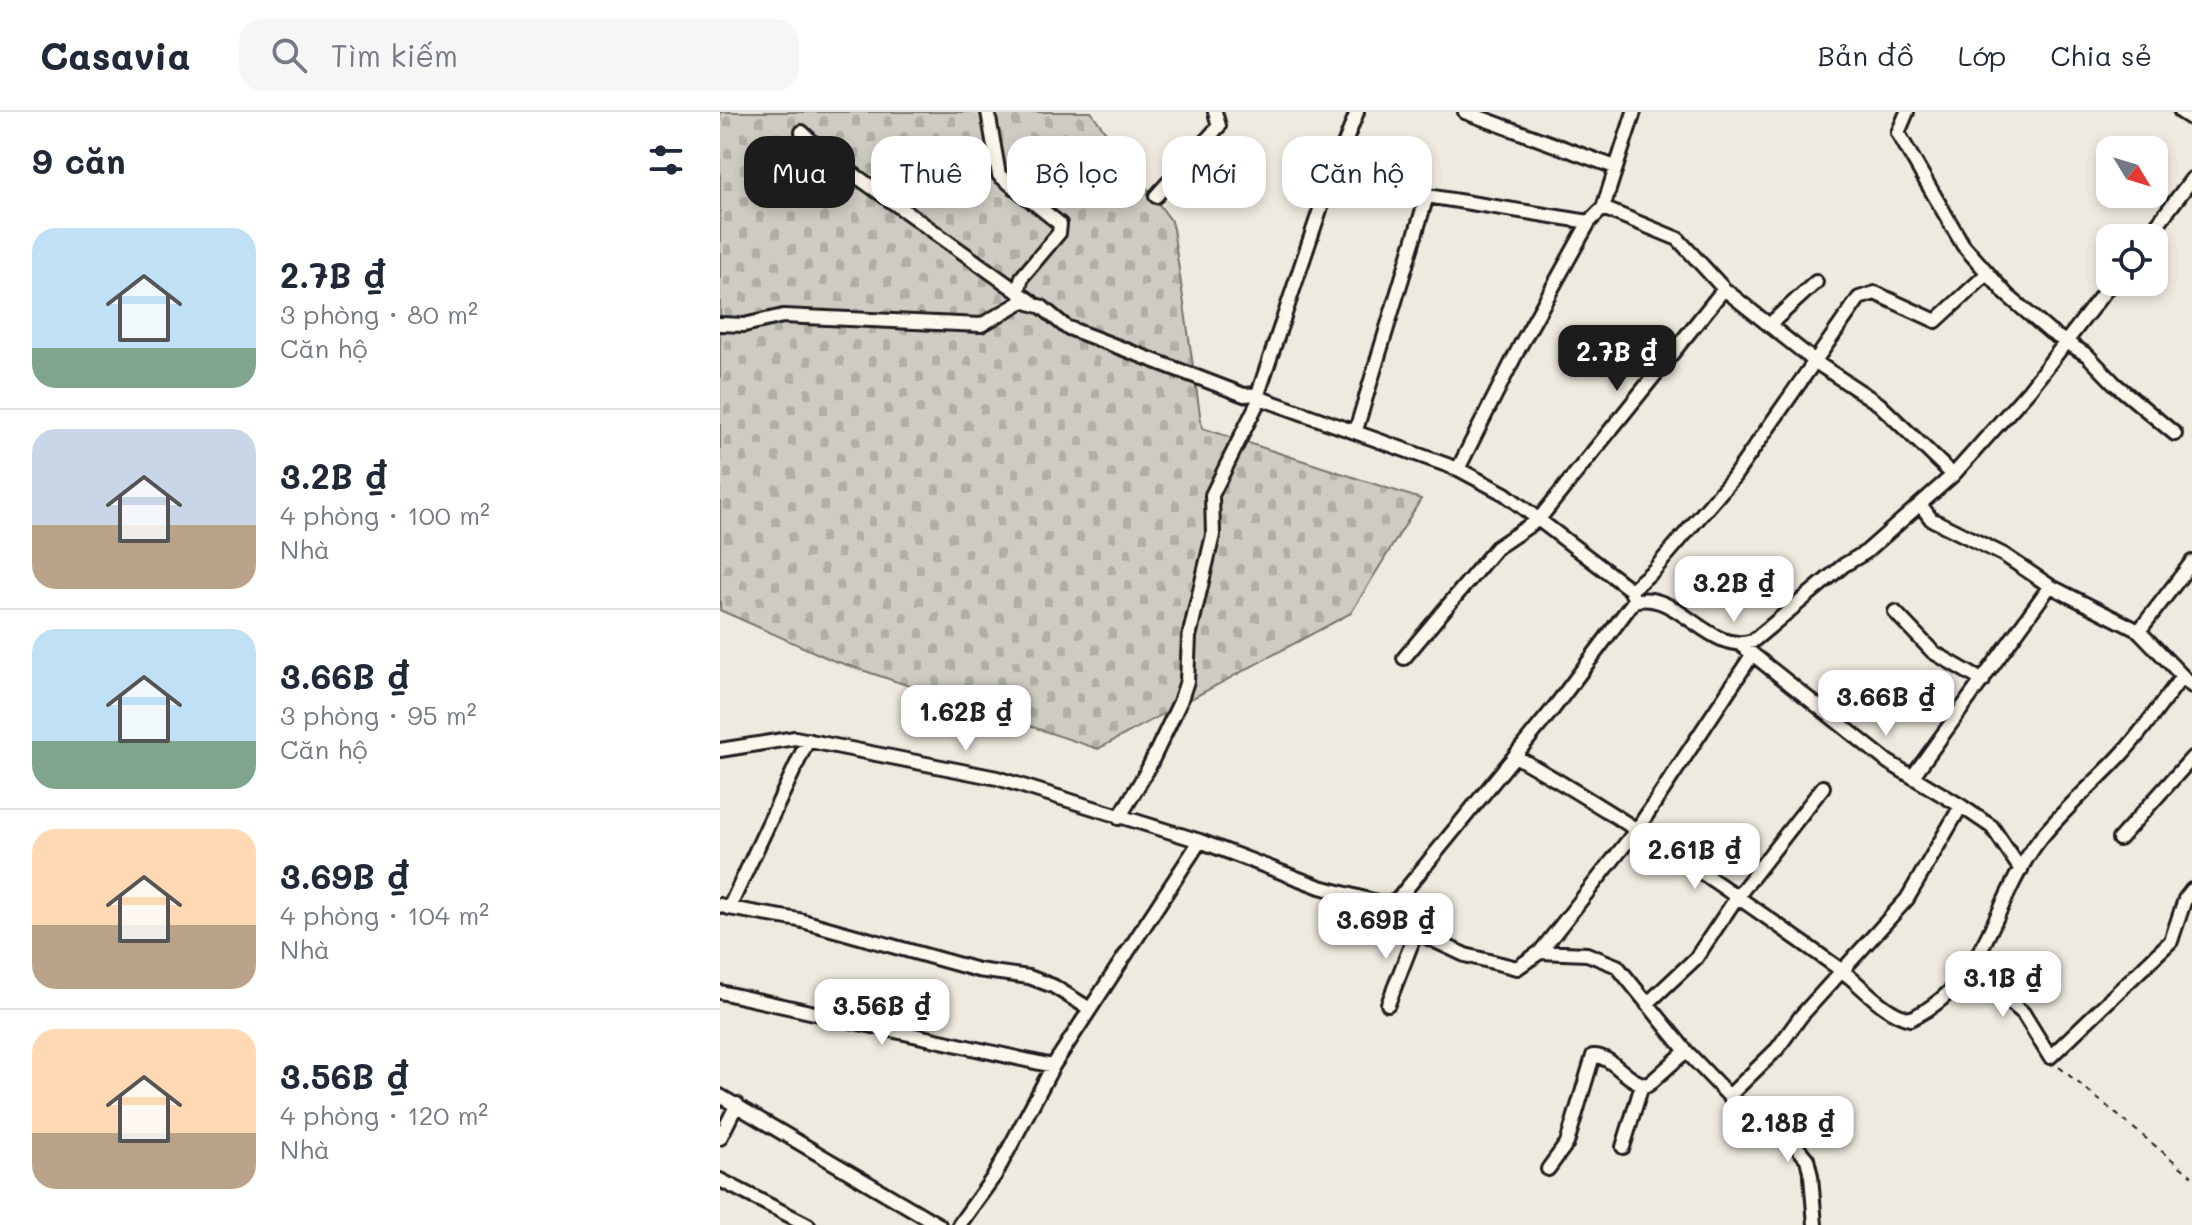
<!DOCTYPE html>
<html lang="vi">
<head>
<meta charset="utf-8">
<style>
	:root { --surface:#fff; --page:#f6f6f7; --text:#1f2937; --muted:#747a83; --line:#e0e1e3; --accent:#1c1c1c }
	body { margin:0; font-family:Mali,sans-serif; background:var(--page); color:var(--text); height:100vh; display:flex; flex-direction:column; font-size:30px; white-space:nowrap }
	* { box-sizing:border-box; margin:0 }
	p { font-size:26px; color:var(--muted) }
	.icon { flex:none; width:44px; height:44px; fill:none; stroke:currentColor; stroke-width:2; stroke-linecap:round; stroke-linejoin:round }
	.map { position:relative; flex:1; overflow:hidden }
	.sheet { display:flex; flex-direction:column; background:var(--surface); width:720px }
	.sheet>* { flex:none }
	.banner { position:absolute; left:24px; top:24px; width:760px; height:72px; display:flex; gap:16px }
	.needle { width:52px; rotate:128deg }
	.tools { position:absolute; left:1376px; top:24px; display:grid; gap:16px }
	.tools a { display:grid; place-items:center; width:72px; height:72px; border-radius:16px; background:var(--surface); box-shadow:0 4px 12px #0003; font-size:40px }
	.price { position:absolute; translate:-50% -68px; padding:0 18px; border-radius:16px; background:#fff; color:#222; font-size:26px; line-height:52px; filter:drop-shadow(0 2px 4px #0008) }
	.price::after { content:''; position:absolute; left:50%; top:48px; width:24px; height:18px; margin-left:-12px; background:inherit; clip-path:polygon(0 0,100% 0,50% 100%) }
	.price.on { background:var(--accent); color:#fff }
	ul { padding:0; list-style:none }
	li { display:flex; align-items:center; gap:24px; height:200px; padding:0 32px }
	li+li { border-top:2px solid var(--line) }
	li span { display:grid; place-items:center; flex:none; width:224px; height:160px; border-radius:24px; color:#555 }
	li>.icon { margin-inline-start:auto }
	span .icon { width:96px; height:96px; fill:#fffc; stroke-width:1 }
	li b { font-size:34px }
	h2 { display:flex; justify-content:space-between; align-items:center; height:96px; padding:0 32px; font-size:34px }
	.pill { padding:0 28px; border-radius:24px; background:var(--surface); box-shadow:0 4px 12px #0003; font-size:28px; line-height:72px }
	.pill.on { background:var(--accent); color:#fff }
	header { display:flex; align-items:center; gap:48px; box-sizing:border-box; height:112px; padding:0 40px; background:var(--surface); border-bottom:2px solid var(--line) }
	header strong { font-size:38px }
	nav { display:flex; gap:44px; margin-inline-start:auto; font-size:28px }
	.search { width:560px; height:72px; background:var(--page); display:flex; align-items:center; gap:20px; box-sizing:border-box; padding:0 28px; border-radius:24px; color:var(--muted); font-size:30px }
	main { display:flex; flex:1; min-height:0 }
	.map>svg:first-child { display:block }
	.cemetery { fill:url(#cemetery-stones); stroke:#75746f; stroke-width:2 }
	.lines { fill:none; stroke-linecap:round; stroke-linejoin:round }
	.minor-casing { stroke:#1c1c1c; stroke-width:18 }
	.path { stroke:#1c1c1c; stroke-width:2; stroke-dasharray:6 6; stroke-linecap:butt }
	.minor { stroke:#fbf7ec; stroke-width:12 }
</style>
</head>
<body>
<header>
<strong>Casavia</strong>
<div class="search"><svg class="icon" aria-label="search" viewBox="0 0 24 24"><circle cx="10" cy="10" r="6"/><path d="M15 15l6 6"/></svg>Tìm kiếm</div>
<nav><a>Bản đồ</a><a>Lớp</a><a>Chia sẻ</a></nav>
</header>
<main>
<section class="sheet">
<h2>9 căn<svg class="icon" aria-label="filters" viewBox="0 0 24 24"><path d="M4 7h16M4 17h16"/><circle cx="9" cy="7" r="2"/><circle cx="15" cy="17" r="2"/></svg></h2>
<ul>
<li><span style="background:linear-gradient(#bfe0f5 75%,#7fa58c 0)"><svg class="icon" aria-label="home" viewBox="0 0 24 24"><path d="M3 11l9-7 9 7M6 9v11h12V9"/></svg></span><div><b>2.7B ₫</b><p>3 phòng · 80 m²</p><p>Căn hộ</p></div></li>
<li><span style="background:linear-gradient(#c9d6e8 60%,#b9a48a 0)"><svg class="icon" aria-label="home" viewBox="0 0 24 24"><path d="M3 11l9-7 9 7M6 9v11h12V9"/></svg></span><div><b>3.2B ₫</b><p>4 phòng · 100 m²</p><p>Nhà</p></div></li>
<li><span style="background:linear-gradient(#bfe0f5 70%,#7fa58c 0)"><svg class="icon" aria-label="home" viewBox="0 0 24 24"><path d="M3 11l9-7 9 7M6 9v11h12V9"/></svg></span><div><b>3.66B ₫</b><p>3 phòng · 95 m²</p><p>Căn hộ</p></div></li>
<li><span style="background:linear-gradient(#ffd9b3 60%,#b9a48a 0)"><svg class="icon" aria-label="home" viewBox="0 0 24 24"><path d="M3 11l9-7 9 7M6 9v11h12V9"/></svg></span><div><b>3.69B ₫</b><p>4 phòng · 104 m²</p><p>Nhà</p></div></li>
<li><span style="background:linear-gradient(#ffd9b3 65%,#b9a48a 0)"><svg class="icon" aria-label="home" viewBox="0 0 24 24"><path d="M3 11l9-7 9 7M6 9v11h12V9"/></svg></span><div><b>3.56B ₫</b><p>4 phòng · 120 m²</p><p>Nhà</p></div></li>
</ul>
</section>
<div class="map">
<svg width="1472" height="1113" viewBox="0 0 1472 1113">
	<defs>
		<pattern id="cemetery-stones" width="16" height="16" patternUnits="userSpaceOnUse" patternTransform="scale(2)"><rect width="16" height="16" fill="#ceccc2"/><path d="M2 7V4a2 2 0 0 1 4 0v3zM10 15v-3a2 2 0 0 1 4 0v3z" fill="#b0afa6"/></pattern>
	</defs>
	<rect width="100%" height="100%" fill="#eeeadf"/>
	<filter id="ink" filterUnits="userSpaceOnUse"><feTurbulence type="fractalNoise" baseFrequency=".0125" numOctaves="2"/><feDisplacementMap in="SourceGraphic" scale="16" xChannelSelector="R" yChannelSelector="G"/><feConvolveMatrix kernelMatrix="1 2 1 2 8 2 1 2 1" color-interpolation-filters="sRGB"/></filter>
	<g filter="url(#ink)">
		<path class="cemetery" d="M0,0h371l81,110 30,206 219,71 -70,114 -253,136 -266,-89 -112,-50z"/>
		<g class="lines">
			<defs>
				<path id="minor" d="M268,0l11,63 61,49 -1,9 -37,44 -4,15
					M745,0l150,55
					M1187,0l-9,21 65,112 44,50 43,37 37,23 28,29 60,50
					M1461,0l11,7
					M82,20l22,21 208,149
					M608,74l99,10 162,26
					M436,84l63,-70 -4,-14
					M883,96l75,31 46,50 93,74 62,41 74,71
					M1427,126l45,-59
					M0,212l24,1 39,-9 198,9 42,-24 19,6 24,20 178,68 14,-1 2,4 198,71 47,25 126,96
					M1049,213l47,-43
					M538,282l70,-208 29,-74
					M636,318l71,-234
					M738,357l62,-123 69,-124 14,-14 31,-96
					M1200,392l11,15 73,36 46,31 89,45 53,55
					M912,482l-1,-4 23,-20 79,-92 126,-180 16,-5 61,28 52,-48
					M1175,500l38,40 50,29
					M1419,519l53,-69
					M684,546l92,-110 43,-29 185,-230
					M0,638l75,-12 202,40 203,63 120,46 68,18 10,-6 155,-190 81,-108c44,-12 75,55 119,40l91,-76 22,-13 87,-77 76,-85 83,-108
					M795,644c113,64 220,138 326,214 23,17 41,42 69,49 78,-36 83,-120 130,-180 25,-31 54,-55 81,-84 22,-24 40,-51 60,-77
					M1193,664l137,-190
					M1241,694l31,21 29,43
					M399,706l28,-47 33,-69 7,-21 2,-44 24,-102 -1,-40 48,-97
					M1399,727l73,-81
					M0,793l9,3 79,-168
					M668,793l28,27 49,23 52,13 23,-16 47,2 30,12 69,85 43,45 68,51 10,12 4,17 4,49
					M9,796l70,12 179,50 51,7 24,9 37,23
					M820,840l98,-124 114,-173
					M1250,857l53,44 27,44 121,-116 14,-42 7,-9
					M0,880l333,74
					M668,892l28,-72
					M927,892l49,-46 41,-61 86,-110
					M0,984l219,129
					M1009,984l48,-47 24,-33 106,-117 54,-93 -73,-44 -147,-117
					M0,1026l17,-34
					M903,1035l19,-62
					M828,1057l19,-26 26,-87c20,-1 33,27 55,29l38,-34
					M0,1068l88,45
					M239,1113l36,-50 58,-109 147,-225"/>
			</defs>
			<use href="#minor" class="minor-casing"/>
			<path class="path" d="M1339,955l133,109"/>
			<use href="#minor" class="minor"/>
		</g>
	</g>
</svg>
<div class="tools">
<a><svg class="needle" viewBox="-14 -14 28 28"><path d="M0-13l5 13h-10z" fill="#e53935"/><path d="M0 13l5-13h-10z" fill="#747a83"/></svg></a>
<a><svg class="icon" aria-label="locate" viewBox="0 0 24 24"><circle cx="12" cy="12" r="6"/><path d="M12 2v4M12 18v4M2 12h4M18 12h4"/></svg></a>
</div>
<b class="price on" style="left:897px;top:281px">2.7B ₫</b>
<b class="price" style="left:1014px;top:512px">3.2B ₫</b>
<b class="price" style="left:1166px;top:626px">3.66B ₫</b>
<b class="price" style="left:246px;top:641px">1.62B ₫</b>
<b class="price" style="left:975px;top:779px">2.61B ₫</b>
<b class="price" style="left:666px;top:849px">3.69B ₫</b>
<b class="price" style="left:1283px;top:907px">3.1B ₫</b>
<b class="price" style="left:162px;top:935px">3.56B ₫</b>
<b class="price" style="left:1068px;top:1052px">2.18B ₫</b>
<div class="banner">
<a class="pill on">Mua</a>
<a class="pill">Thuê</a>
<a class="pill">Bộ lọc</a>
<a class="pill">Mới</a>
<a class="pill">Căn hộ</a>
</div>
</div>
</main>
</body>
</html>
